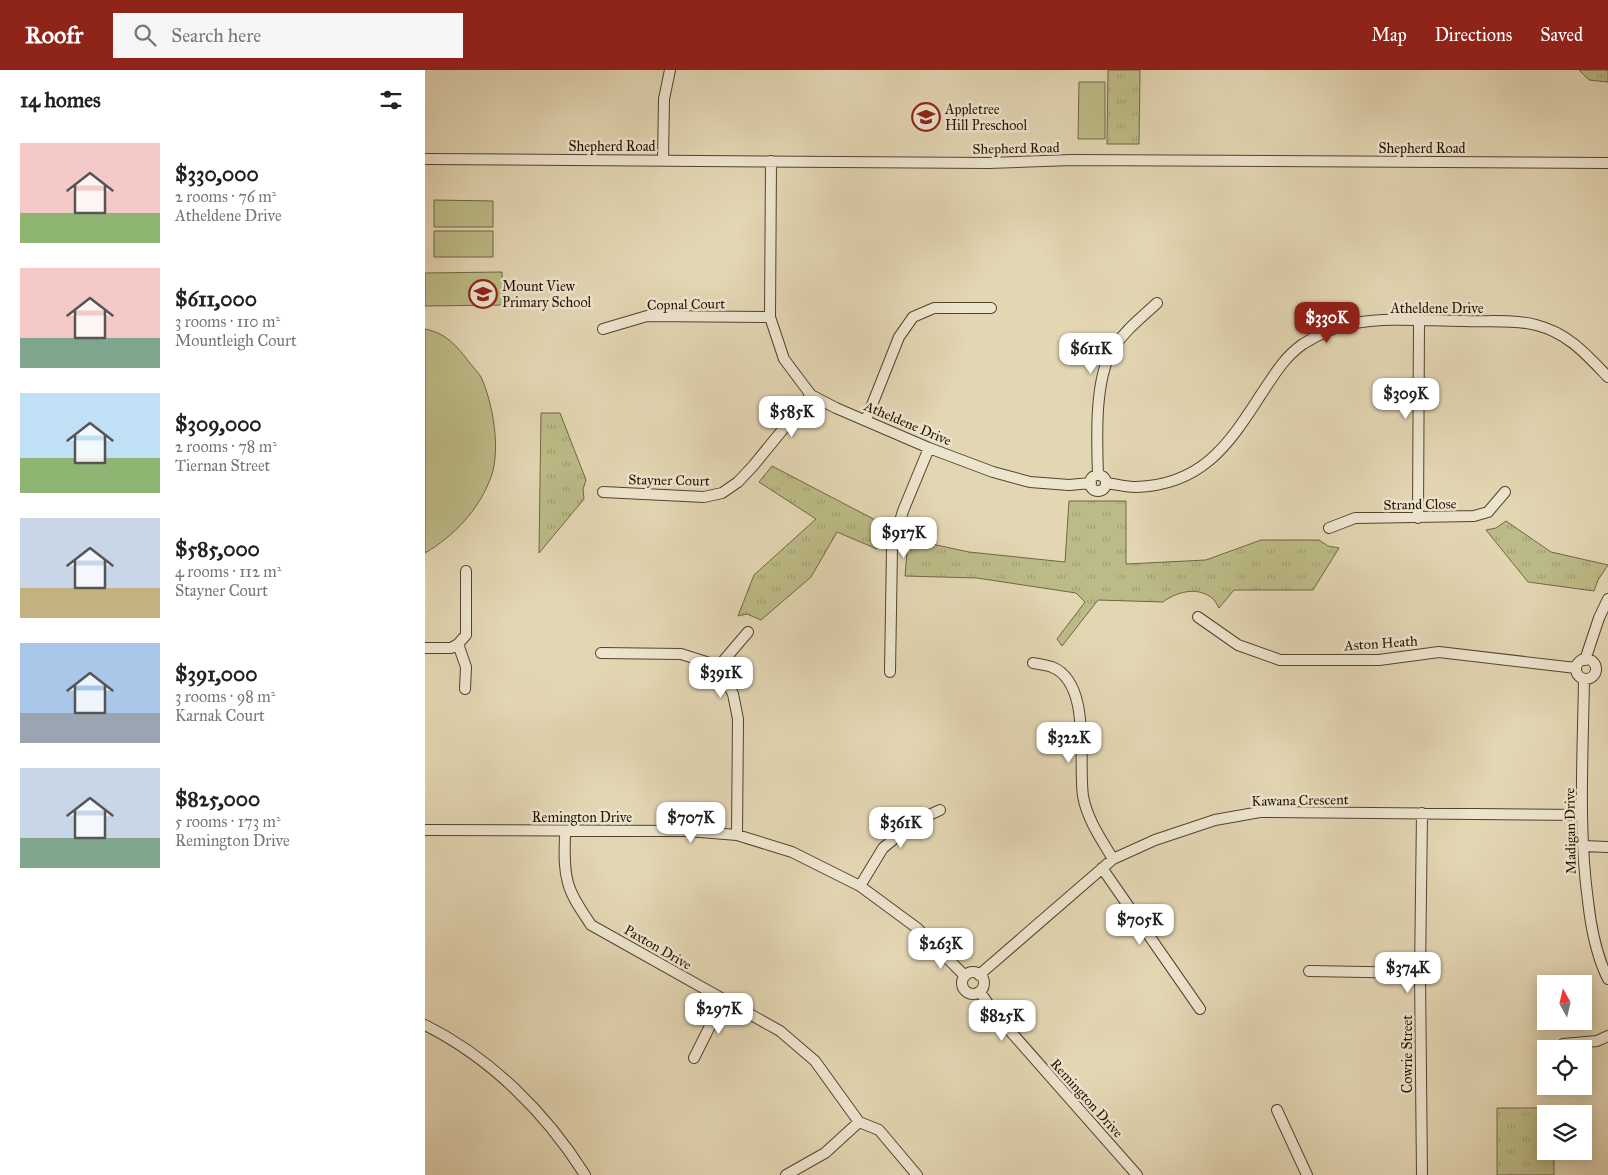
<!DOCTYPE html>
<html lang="en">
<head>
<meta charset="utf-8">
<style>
	:root { --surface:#fff; --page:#f6f6f6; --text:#222; --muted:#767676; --accent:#8f2418 }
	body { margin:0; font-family:"IM FELL Great Primer",serif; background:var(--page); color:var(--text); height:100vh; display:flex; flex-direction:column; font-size:19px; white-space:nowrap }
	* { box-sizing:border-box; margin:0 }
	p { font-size:16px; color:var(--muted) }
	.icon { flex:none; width:28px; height:28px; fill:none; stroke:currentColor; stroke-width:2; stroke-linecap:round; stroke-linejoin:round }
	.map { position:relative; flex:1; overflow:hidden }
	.details { display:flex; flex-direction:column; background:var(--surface); width:425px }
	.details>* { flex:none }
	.needle { width:32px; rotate:352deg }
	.fabs { position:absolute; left:1112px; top:905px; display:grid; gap:10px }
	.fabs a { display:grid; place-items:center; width:55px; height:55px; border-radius:0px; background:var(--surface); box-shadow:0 2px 12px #0003; font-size:25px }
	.price { position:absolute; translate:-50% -42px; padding:0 11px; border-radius:10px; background:#fff; color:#222; font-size:16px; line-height:32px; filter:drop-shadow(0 1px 2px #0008) }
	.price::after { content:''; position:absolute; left:50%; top:30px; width:15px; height:11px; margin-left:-8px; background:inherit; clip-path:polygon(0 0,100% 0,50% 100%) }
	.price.on { background:var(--accent); color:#fff }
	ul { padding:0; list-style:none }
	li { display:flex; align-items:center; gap:15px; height:125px; padding:0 20px }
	li span { display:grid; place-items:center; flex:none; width:140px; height:100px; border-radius:0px; color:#555 }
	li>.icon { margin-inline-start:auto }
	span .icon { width:60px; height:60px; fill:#fffc; stroke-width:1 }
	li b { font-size:21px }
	h2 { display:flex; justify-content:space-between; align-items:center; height:60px; padding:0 20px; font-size:21px }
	header { display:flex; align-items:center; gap:30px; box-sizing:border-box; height:70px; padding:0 25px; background:var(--accent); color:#fff }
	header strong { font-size:24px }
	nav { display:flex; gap:28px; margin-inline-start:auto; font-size:18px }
	.search { width:350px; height:45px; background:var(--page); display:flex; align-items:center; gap:12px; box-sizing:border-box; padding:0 18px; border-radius:0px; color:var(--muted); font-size:19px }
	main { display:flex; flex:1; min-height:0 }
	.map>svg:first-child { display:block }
	.grass { fill:#bcbb87; stroke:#706644 }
	.park { fill:url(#park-tufts); stroke:#706644 }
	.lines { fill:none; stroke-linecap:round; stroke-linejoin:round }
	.street-casing { stroke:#53432d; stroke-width:12 }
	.street { stroke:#ede4ce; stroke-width:10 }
	.labels { text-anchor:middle; stroke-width:5; stroke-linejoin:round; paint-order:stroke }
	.poi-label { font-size:14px; fill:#231200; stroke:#ede4ce; text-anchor:start }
	.street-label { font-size:14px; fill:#231200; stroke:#ede4ce }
</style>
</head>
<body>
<header>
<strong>Roofr</strong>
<div class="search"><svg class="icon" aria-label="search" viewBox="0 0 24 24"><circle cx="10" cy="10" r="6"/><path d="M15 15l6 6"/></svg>Search here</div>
<nav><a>Map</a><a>Directions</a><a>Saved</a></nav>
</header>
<main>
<section class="details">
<h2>14 homes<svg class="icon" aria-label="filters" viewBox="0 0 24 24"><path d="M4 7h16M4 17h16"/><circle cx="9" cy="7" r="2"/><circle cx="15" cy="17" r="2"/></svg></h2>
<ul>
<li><span style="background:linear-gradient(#f6c9c9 70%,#8fb573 0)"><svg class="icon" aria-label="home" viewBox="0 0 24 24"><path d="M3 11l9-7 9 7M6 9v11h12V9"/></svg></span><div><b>$330,000</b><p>2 rooms · 76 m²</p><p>Atheldene Drive</p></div></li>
<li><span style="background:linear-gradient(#f6c9c9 70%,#7fa58c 0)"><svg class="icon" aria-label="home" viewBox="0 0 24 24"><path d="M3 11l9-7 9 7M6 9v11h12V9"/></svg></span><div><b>$611,000</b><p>3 rooms · 110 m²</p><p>Mountleigh Court</p></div></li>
<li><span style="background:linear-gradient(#bfe0f5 65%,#8fb573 0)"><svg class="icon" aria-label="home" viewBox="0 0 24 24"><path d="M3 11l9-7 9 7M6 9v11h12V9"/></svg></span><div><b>$309,000</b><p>2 rooms · 78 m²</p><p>Tiernan Street</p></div></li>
<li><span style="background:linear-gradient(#c9d6e8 70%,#c2b280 0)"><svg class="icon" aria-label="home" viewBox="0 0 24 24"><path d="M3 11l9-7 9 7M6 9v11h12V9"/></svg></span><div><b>$585,000</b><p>4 rooms · 112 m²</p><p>Stayner Court</p></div></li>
<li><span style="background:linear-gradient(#a9c7e8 70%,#9aa5b1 0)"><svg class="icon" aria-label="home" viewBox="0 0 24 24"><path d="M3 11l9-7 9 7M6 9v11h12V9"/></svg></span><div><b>$391,000</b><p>3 rooms · 98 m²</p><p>Karnak Court</p></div></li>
<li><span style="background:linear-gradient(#c9d6e8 70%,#7fa58c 0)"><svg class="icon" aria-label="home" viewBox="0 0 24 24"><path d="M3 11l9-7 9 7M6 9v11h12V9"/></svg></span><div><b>$825,000</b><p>5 rooms · 173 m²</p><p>Remington Drive</p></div></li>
</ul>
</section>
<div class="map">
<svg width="1183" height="1105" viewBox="0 0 1183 1105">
	<defs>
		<pattern id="park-tufts" width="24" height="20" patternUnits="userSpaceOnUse" patternTransform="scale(1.25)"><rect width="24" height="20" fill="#bcbb87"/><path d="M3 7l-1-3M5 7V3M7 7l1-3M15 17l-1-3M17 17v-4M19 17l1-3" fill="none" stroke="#a1a073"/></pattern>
	</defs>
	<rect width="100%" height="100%" fill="#e3d6b3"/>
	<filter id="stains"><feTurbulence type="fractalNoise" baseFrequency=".004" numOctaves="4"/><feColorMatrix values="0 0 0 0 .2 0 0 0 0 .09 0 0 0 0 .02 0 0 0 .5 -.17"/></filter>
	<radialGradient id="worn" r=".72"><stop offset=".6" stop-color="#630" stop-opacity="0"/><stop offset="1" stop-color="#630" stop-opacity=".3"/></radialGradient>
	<path class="grass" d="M654,12h26v57h-27z
		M9,130l59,1v26h-59z
		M9,161h59v26h-59z
		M77,202l1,33 -78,1v-33z
		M0,259c21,4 32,17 44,33 4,5 9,10 12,15 12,26 20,73 10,100 -12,33 -37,59 -66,76z"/>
	<path class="park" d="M683,0h32l-1,74h-32z
		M1154,0h29v12l-19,-2z
		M116,343h19l26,67 -3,9 1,10 -45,54z
		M347,396l111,58 -6,25 -40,-17 -26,45 -50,43 -14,-6 -9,2 16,-41 62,-56 -57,-37z
		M644,431h57v63l80,-4 55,-20h58l9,6 11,2 -26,42h-79l-15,18c-2,-3 -4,-8 -7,-10 -15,-12 -36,-6 -49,4l-65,-2 -36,46 -5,-7 28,-37 -9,-9 -99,-15 -72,-2 3,-37 61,13 96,10z
		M1081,451l45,31 57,13 -10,15 -4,11 -66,-9 -42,-52 10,-2z
		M1072,1038h57v6h-8v37h8v24h-57z"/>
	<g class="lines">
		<defs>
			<path id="street" d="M0,89l563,4 84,-3 536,3
				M238,90l1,-61 6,-29
				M346,91l-1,156 14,42 27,36 25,13 93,40 64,24 37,10 39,3 22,-2
				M178,259l44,-13 123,1
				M441,350l33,-83 14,-20 21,-9h57
				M673,405c-1,-35 -4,-93 14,-125 12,-19 29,-32 45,-47
				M665 413a8 8 0 1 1 16 0a8 8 0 1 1-16 0Z
				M681,413c10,1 20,4 30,4 65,-2 92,-41 124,-91 13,-19 23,-38 43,-52 16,-10 33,-18 52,-21 34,-6 74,-2 109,-2 23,1 49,-2 72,4 32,8 50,29 72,52
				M178,422l101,5 18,-4 16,-11 15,-16 58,-71
				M993,448l1,-197
				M904,458l26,-10 119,-2 14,-4 17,-20
				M773,547l40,28 42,15h99l60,-8 137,16
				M33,574l8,23 -1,22
				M0,578h26l7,-4 8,-9v-64
				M176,583l80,1 38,12 14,28 5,25 -1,116
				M1151 599a10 10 0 1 1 20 0a10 10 0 1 1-20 0Z
				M1160,590l14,-42 9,-19
				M608,593c6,1 13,2 19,4 40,16 26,95 31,129 4,23 18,43 30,63
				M294,596l29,-34
				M465,602l2,-124 11,-37 26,-63
				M1159,609c-1,74 -6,149 4,222 3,27 8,54 20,78
				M0,760l263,1 49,4 55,17 68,34 57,42 48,48
				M140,761c0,17 -2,35 3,52 4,15 14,28 23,42l189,106 35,30 44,61 20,8 38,45
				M1158,776l25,1
				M677,798l98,141
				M435,816l23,-38 33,-27 24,-11
				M884,901l111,2
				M537 913a11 11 0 1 1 22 0a11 11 0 1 1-22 0Z
				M554,905l134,-116 42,-19 60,-20 45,-8 322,3
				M555,922l16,23 141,160
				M0,955c66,33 121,88 160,150
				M1138,974l34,-3 11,-5
				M269,988l29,-58
				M852,1040l30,65
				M361,1105l39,-22 34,-31
				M997,1105l-2,-202 2,-160"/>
		</defs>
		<use href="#street" class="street-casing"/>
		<use href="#street" class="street"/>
	</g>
	<defs>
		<symbol id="school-ring" viewBox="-11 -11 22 22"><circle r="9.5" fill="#ede4ce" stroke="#8f2418" stroke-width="1.5"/><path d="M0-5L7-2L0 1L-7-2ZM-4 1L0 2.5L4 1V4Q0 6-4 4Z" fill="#8f2418"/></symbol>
	</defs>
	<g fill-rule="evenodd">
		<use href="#school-ring" x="485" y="31" width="32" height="32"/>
		<use href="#school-ring" x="42" y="208" width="32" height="32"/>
	</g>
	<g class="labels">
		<g class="poi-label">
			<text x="520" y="44">Appletree<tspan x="520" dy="16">Hill Preschool</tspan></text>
			<text x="77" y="221">Mount View<tspan x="77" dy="16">Primary School</tspan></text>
		</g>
		<g class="street-label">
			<text x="187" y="81">Shepherd Road</text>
			<text transform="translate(591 78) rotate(-1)" y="5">Shepherd Road</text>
			<text x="997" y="83">Shepherd Road</text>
			<text transform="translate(261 234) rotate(-1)" y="5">Copnal Court</text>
			<text x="1012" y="243">Atheldene Drive</text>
			<text transform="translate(483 353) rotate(23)" y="5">Atheldene Drive</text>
			<text transform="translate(244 410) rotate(1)" y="5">Stayner Court</text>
			<text transform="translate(995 434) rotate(-1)" y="5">Strand Close</text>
			<text transform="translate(956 573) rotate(-4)" y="5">Aston Heath</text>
			<text transform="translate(875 730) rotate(-1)" y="5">Kawana Crescent</text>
			<text x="157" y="752">Remington Drive</text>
			<text transform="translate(1145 761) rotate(-91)" y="5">Madigan Drive</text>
			<text transform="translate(233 877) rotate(30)" y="5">Paxton Drive</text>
			<text transform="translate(982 984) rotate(-90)" y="5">Cowrie Street</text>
			<text transform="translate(662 1028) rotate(48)" y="5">Remington Drive</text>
		</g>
	</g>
	<rect width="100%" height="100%" filter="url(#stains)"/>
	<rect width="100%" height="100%" fill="url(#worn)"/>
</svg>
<div class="fabs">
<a><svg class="needle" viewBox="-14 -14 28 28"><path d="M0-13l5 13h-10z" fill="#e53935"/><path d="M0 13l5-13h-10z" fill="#767676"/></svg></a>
<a><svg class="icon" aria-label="locate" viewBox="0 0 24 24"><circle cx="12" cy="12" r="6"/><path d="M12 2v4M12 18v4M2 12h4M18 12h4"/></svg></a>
<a><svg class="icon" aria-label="layers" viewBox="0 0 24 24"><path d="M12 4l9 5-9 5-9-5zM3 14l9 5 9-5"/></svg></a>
</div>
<b class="price on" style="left:902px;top:274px">$330K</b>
<b class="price" style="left:666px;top:305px">$611K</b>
<b class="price" style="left:981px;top:350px">$309K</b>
<b class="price" style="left:367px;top:368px">$585K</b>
<b class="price" style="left:479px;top:489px">$917K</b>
<b class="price" style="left:296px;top:629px">$391K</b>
<b class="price" style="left:644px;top:694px">$322K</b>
<b class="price" style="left:266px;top:774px">$707K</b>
<b class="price" style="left:476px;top:779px">$361K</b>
<b class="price" style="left:715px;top:876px">$705K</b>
<b class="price" style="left:516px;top:900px">$263K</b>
<b class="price" style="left:983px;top:924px">$374K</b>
<b class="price" style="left:294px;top:965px">$297K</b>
<b class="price" style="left:577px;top:972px">$825K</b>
</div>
</main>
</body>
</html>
